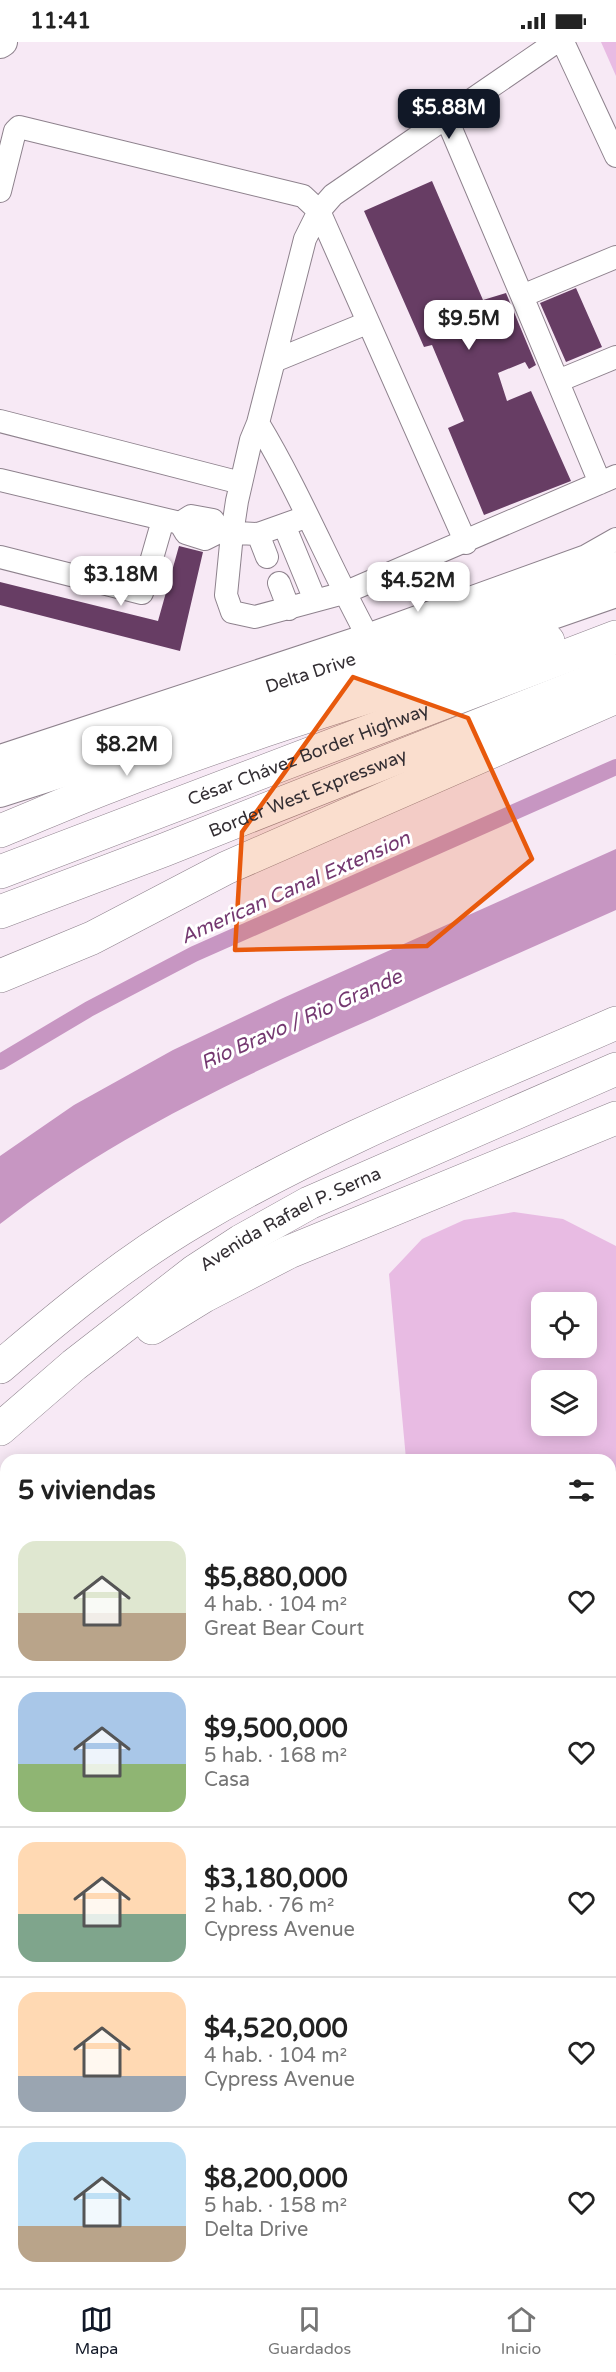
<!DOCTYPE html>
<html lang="es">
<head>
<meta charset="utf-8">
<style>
	:root { --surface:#fff; --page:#f2f2f2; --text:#222; --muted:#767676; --line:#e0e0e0; --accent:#111827 }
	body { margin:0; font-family:"Varela Round",sans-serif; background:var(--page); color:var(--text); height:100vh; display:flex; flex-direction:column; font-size:22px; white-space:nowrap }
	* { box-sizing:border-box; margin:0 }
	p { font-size:20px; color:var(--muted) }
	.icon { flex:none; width:33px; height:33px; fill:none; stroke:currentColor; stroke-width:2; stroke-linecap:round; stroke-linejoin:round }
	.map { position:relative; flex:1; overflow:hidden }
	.side { position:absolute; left:0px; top:1412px; width:616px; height:836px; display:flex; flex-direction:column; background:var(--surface); border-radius:18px 18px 0 0; box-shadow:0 3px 15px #0003 }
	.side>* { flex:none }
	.buttons { position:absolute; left:531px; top:1250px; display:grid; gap:12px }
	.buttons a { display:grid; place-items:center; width:66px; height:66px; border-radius:12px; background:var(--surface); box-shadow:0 3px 15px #0003; font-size:30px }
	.price { position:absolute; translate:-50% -51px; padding:0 14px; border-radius:12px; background:#fff; color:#222; font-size:20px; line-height:39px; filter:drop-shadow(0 2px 3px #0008) }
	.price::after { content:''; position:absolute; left:50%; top:36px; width:18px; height:14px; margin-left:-9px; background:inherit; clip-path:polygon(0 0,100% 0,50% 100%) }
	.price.current { background:var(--accent); color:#fff }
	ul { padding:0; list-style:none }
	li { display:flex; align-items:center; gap:18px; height:150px; padding:0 18px }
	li+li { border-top:2px solid var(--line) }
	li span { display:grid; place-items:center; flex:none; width:168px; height:120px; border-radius:18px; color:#555 }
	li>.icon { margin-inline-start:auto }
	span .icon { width:72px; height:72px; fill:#fffc; stroke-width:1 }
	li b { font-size:26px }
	h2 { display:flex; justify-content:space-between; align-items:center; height:72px; padding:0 18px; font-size:26px }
	.status { display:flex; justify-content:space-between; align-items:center; height:42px; padding:0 30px; background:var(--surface); direction:ltr }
	.status svg { height:16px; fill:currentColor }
	.tabs { display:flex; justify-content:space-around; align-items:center; height:84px; border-top:2px solid var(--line); background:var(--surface); font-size:16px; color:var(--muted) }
	.tabs a { display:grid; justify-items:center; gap:3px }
	.tabs .current { color:var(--accent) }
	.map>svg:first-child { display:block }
	.green { fill:#e8bbe3; fill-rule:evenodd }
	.water { fill:#c796c2 }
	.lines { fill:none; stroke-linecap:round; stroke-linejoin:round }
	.canal { stroke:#c796c2; stroke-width:16 }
	.building { fill:#673d64 }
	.minor-casing { stroke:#8e828d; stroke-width:24 }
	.major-casing { stroke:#8e828d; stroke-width:30 }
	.highway-casing { stroke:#8e828d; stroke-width:34 }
	.minor { stroke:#fff; stroke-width:22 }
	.major { stroke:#fff; stroke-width:28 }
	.highway { stroke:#fff; stroke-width:33 }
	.marked { fill:#e8590c; fill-opacity:0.2; stroke:#e8590c; stroke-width:4.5; stroke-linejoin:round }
	.labels { text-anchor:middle; stroke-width:6; stroke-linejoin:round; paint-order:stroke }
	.street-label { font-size:18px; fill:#332e33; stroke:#fff }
	.water-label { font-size:20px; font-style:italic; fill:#743870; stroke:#fff }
</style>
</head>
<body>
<div class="status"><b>11:41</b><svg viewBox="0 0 49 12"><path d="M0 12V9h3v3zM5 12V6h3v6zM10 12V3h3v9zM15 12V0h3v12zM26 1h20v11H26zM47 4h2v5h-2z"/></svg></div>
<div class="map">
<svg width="616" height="2246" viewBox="0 0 616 2246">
	<rect width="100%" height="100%" fill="#f7e9f5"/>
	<path class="green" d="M601,0h15v34z
		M514,1170l49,7 53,27v228l-5,2 -1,-16 -204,-1 -17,-185 33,-35 42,-19zM542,1260h44v45h-44zM542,1338h44v45h-44z
		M6,1477v74l-6,-1v-52z
		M0,1568l6,1v92l-6,-1z
		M616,1757v76l-4,-2 -1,-4 -1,-63z
		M616,2078v168h-576l-1,-5h571v-162z
		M0,2086l6,41 -6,1z
		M6,2136v105h27l1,5h-34v-109z"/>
	<path class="water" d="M616,807v61c-81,36 -163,72 -244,109 -130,57 -259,117 -372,205v-68l74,-51 99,-55 110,-52z"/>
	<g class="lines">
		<path class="canal" d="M0,1020l89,-53 105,-55 422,-187"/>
	</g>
	<path class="building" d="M432,139l51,119 23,-7 30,72 -7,4 -4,-7 -27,11 9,28 24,-10 40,90 -87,34 -36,-87 16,-7 -32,-76 -8,2 -60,-136z
		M576,246l26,59 -36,15 -26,-59z
		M179,504l24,6 -23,99 -180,-46v-23l158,39z"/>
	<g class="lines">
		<defs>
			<path id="minor" d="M556,0l-223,153 -14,16 -14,28 -47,184 -7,17 -14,61 -5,33 -6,61 6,17 23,5 89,-24 272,-117
				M563,0l53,114
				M446,75l76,179 94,-39
				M0,149l15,-60 4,-4 284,69 16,15 147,332
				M522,254l78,187
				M274,319l93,-38
				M558,339l58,-24
				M0,379l241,62
				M258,381c41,68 71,142 109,212
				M0,438l180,43 11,-7 22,4 6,12
				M180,481l6,10 19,6 14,-7 39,2 48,-17
				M284,483l31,75
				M258,492l9,23
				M0,515l142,36 21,-73
				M279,541l10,26
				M0,714l367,-121 219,-79 30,-17
				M610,1529l6,-1
				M610,1555l6,-1
				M610,1578l6,-2
				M0,1679l6,-1
				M0,1703l6,-2
				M610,1923l6,7"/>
			<g id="major">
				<path d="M0,2l3,-2"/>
				<path id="s1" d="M0,730c206,-67 414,-128 616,-206"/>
				<path d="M0,751l515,-165 101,-35"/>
			</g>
			<g id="highway">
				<path d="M0,789c37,-15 73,-31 110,-45 143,-56 292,-99 438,-145"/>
				<path id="s2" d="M0,830l616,-235"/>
				<path id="s3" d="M0,870l164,-62 452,-179"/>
				<path d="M0,934l92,-38 134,-70 390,-171"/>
				<path d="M152,1286l52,-32 85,-44 327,-134"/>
				<path d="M0,1325c62,-53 126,-106 196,-147 131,-78 281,-136 420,-197"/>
				<path id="s4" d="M0,1387l74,-64 121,-94 46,-30 68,-38 307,-134"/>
			</g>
		</defs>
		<use href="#minor" class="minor-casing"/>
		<use href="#major" class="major-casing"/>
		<use href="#highway" class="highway-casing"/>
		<use href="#minor" class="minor"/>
		<use href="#major" class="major"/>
		<use href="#highway" class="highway"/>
	</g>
	<path class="marked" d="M353,635l115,41 64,141 -105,87 -192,4 7,-118z"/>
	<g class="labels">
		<g class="street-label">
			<text dy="6" stroke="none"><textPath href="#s1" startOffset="326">Delta Drive</textPath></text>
			<text dy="6" stroke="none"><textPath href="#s2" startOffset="330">César Chávez Border Highway</textPath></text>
			<text dy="6" stroke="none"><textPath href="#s3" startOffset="330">Border West Expressway</textPath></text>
			<text dy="6" stroke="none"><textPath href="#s4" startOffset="360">Avenida Rafael P. Serna</textPath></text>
		</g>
		<g class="water-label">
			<text transform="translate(295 845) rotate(-24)" y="7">American Canal Extension</text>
			<text transform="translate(301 977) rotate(-24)" y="7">Río Bravo / Rio Grande</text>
		</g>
	</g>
</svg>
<div class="buttons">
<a><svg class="icon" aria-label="locate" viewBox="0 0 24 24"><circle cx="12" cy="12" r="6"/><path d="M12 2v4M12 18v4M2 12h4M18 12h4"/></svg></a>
<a><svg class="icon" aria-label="layers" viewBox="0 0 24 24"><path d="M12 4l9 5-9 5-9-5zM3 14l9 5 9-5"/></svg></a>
</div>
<b class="price current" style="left:449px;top:98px">$5.88M</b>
<b class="price" style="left:469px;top:309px">$9.5M</b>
<b class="price" style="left:121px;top:565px">$3.18M</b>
<b class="price" style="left:418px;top:571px">$4.52M</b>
<b class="price" style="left:127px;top:735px">$8.2M</b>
<section class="side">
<h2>5 viviendas<svg class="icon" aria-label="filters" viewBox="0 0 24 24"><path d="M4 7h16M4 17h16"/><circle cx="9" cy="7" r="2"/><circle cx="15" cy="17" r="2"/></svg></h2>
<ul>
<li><span style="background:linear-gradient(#dfe7d0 60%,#b9a48a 0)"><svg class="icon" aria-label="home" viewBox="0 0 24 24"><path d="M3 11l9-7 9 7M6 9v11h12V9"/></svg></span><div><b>$5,880,000</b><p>4 hab. · 104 m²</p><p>Great Bear Court</p></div><svg class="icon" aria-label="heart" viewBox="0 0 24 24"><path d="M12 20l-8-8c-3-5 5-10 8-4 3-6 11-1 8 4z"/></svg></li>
<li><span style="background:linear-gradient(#a9c7e8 60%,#8fb573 0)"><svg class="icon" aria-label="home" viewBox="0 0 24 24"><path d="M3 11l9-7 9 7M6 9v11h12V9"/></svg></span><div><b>$9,500,000</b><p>5 hab. · 168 m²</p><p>Casa</p></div><svg class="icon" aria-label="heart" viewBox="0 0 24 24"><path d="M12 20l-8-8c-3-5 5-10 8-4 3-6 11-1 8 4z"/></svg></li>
<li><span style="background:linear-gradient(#ffd9b3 60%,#7fa58c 0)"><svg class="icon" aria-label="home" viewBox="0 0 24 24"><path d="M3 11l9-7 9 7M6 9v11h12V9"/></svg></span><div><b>$3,180,000</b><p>2 hab. · 76 m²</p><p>Cypress Avenue</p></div><svg class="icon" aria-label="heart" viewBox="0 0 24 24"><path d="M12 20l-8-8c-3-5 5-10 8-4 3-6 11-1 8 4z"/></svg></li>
<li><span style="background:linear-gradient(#ffd9b3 70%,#9aa5b1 0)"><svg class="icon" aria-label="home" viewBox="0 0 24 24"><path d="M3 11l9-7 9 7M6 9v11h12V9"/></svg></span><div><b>$4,520,000</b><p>4 hab. · 104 m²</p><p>Cypress Avenue</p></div><svg class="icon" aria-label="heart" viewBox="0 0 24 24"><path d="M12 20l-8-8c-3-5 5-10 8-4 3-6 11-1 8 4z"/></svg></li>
<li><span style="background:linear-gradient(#bfe0f5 70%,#b9a48a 0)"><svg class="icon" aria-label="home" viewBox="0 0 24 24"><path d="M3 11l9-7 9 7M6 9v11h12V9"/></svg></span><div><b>$8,200,000</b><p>5 hab. · 158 m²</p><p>Delta Drive</p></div><svg class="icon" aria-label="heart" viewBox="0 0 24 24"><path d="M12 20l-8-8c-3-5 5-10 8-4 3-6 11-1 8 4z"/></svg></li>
</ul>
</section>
</div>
<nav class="tabs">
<a class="current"><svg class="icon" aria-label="map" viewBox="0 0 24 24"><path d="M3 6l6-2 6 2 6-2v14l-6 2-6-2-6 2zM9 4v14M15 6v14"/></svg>Mapa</a>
<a><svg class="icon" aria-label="saved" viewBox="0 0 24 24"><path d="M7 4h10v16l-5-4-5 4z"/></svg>Guardados</a>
<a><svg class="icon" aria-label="home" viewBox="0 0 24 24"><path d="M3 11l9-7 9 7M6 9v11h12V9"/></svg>Inicio</a>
</nav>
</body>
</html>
